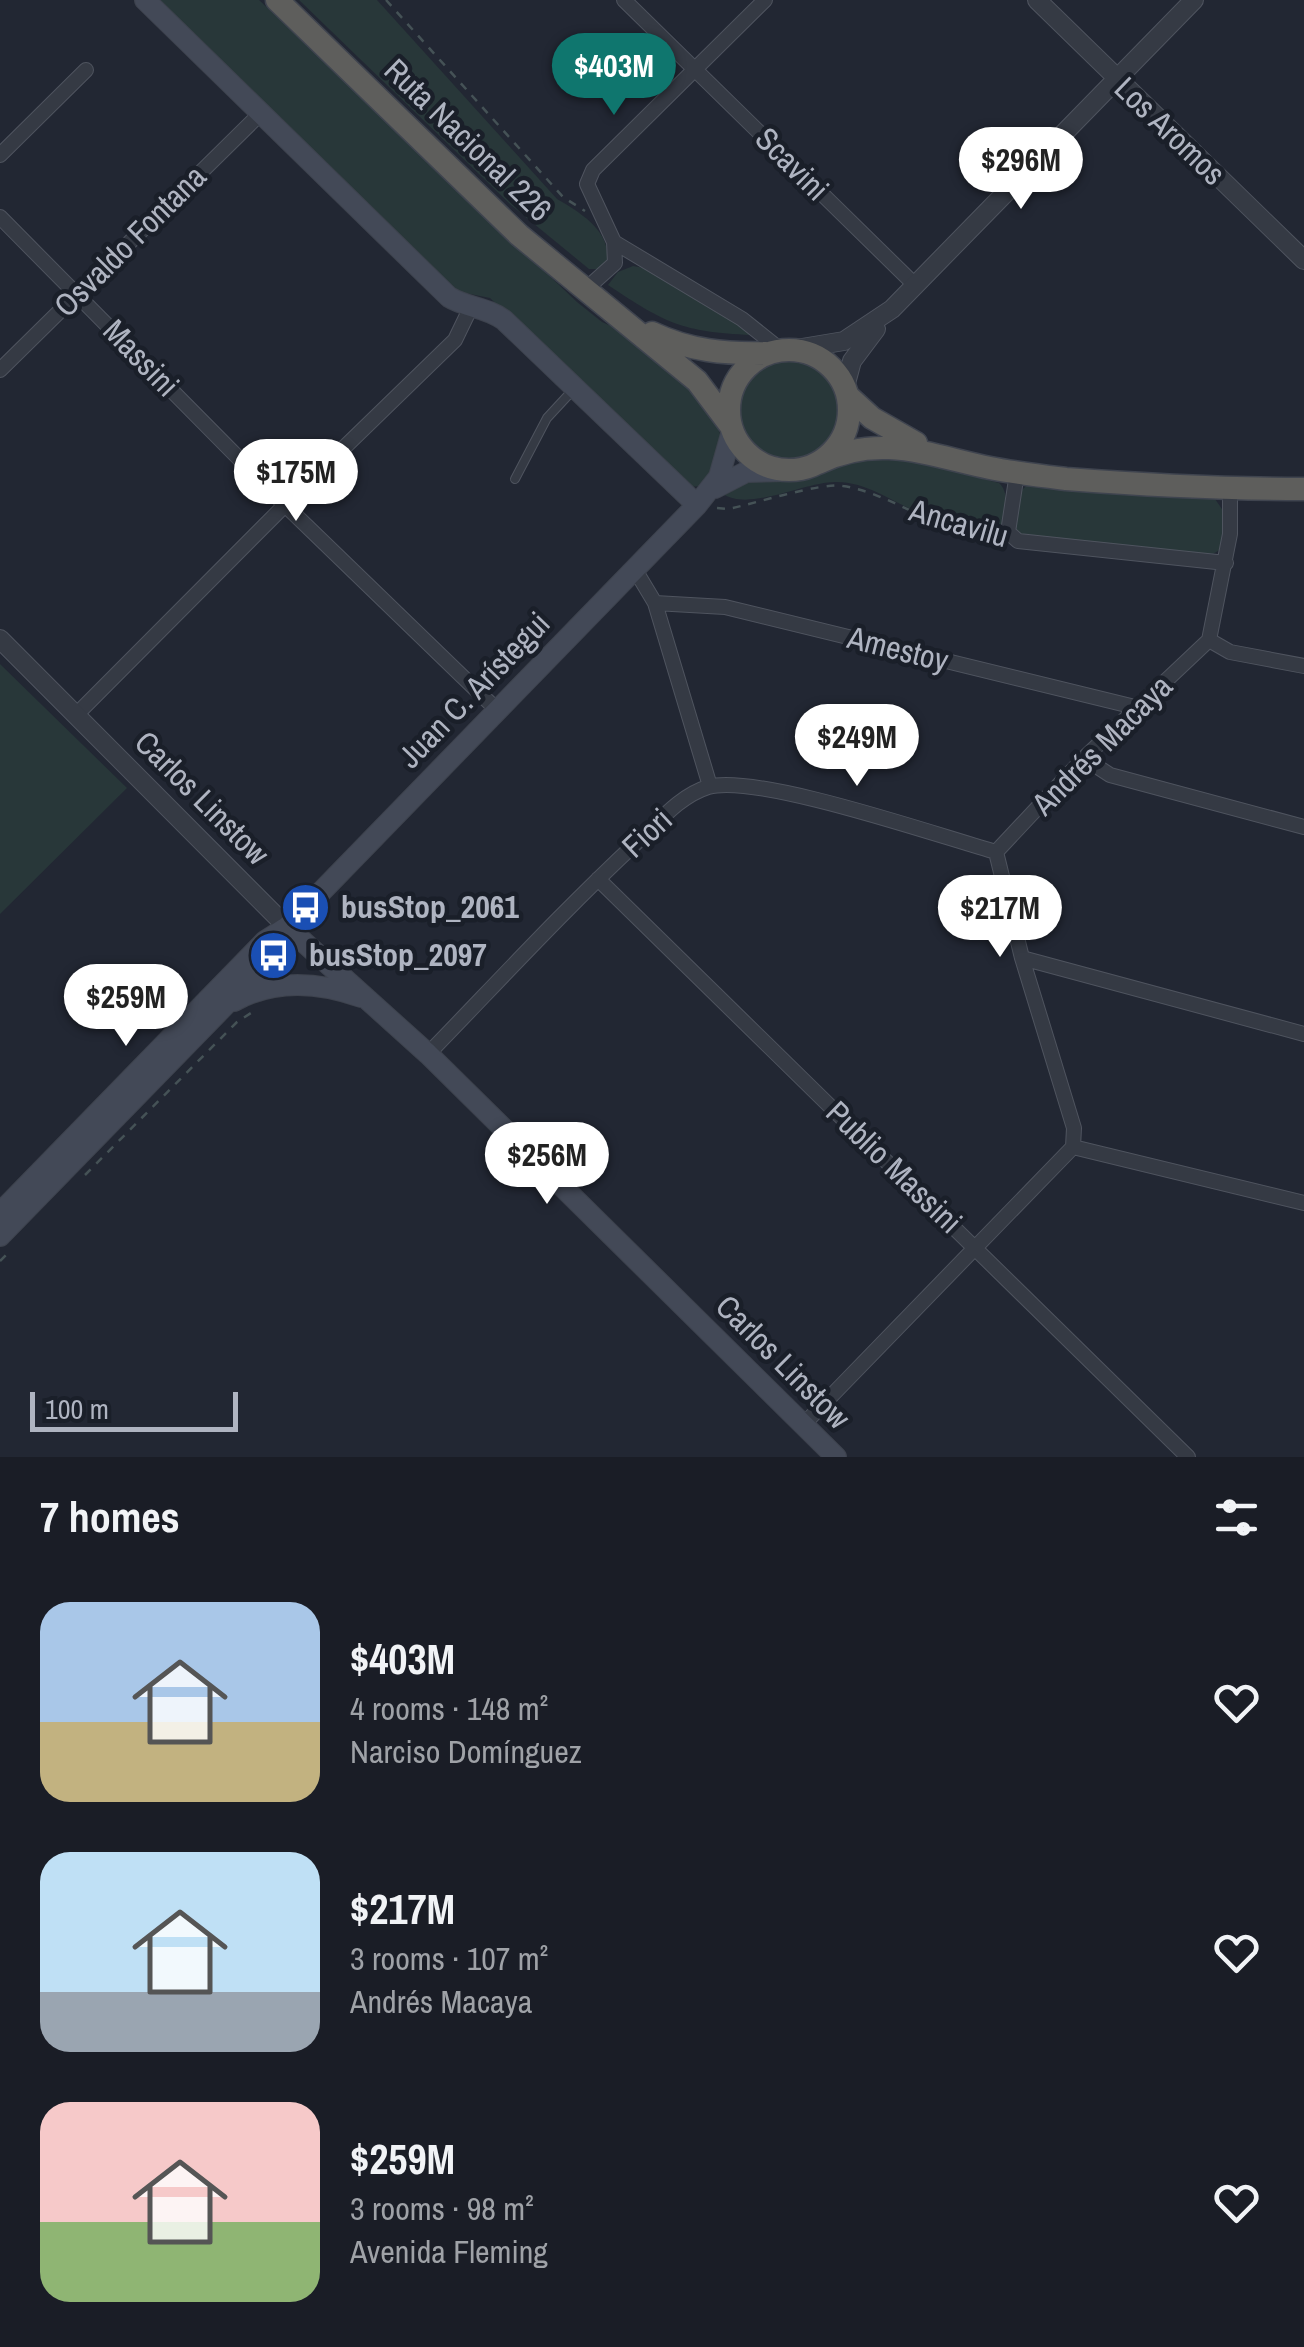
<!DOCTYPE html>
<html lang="en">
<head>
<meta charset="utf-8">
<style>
	:root { --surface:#1a1d26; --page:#23262e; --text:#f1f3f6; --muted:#9fa2a7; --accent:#0f766e }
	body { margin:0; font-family:"Archivo Narrow",sans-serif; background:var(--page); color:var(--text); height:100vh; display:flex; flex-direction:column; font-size:38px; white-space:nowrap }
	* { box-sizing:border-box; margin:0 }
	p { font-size:32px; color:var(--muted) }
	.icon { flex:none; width:55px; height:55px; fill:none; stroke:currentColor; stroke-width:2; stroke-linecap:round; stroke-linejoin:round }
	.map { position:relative; height:1457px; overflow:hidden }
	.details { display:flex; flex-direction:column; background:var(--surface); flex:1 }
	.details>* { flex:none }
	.scale { position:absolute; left:30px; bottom:25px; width:208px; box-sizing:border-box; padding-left:10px; border:5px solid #afb4c1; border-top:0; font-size:28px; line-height:35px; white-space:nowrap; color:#afb4c1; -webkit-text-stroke:8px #1a1f29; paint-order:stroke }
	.price { position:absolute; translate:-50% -85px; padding:0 22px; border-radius:35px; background:#fff; color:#222; font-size:32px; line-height:65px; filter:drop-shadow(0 2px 5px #0008) }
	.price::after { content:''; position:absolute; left:50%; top:60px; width:30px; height:22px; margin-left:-15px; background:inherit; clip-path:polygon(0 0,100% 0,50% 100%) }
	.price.current { background:var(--accent); color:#fff }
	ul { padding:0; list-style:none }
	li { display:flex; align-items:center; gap:30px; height:250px; padding:0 40px }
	li span { display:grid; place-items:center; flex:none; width:280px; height:200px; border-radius:30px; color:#555 }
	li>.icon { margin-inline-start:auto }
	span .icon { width:120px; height:120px; fill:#fffc; stroke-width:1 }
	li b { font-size:42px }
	h2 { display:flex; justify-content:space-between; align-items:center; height:120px; padding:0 40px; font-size:42px }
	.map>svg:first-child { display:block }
	.green { fill:#283739 }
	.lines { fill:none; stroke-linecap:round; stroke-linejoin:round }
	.service-casing { stroke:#4f545f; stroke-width:10 }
	.minor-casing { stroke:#4f545f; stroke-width:16 }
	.tertiary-casing { stroke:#4f545f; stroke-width:20 }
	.secondary-casing { stroke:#3e434e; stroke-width:22 }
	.trunk-casing { stroke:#3f444f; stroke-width:25 }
	.path { stroke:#455256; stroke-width:2.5; stroke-dasharray:8 8; stroke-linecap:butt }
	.service { stroke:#353a44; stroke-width:8 }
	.minor { stroke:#353a44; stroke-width:14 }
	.tertiary { stroke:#353a44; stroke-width:18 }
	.secondary { stroke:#434957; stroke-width:20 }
	.trunk { stroke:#5e5e5c; stroke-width:22 }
	.labels { text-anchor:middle; stroke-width:9; stroke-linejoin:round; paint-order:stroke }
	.street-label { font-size:32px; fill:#afb4c1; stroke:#1a1f29 }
	.poi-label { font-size:32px; font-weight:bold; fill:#afb4c1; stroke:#1a1f29; text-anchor:start }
</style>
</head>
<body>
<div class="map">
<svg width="1304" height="1457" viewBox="0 0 1304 1457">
	<rect width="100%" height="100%" fill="#222733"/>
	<path class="green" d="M159,0h100l318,302 25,20 27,12 67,55 18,28 9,25 -4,20 -17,24 -13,1 -10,-7 -189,-182 -35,-7z
		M299,0h78l180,199c24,14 54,32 50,62l-8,8h-10l-78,-64z
		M633,266c37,4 88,46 118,69 -69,-3 -86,-12 -143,-50l10,-13z
		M737 410a52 52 0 1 1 104 0a52 52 0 1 1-104 0Z
		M882,460l31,1 86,22c12,11 5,30 2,44 -25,3 -52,-3 -76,-12 -29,-10 -56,-33 -88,-33 -31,-1 -87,30 -114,12l24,-18 53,2 55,-17z
		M1027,485l186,11 11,16 -3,37 -8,5 -189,-17 -8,-8 5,-38z
		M0,664l127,124 -127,126z"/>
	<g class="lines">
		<defs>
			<path id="service" d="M515,479l32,-61 25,-27"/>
			<path id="minor" d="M624,0l292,286
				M0,155l86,-85
				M0,217l285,288 211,204
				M614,242l128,77 40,32
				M585,290l30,-27 -1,-21 -27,-58 6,-14 172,-170
				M0,370l261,-257
				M1017,473l-9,59 10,9 208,22
				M634,568l21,35 55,183
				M655,603l70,4 414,101
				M1209,640l21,12 74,14
				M77,714l208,-209 170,-165 16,-33
				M1084,758l26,17 194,52
				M598,879l590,578
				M1022,958l282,76
				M428,1054c69,-71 136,-144 208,-211 22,-20 43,-47 72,-56 49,-14 231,49 288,65
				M1073,1147l231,56
				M804,1424l269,-277 1,-19 -52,-170 -26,-106 88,-94 125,-118 21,-106v-45"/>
			<path id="tertiary" d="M1037,0l267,260
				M790,350l54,-9 48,-32 302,-309
				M845,387l7,-26 24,-32
				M0,639l287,288"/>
			<path id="secondary" d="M145,0l304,297c18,11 38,10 55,23l193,185
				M715,488l31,-16 39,-1
				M287,927l141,127 408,403
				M234,1001c40,-22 85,-19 127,-4
				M0,1213l265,-272 22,-14 410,-422 22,-28 13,-46
				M0,1236l274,-281 12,-26"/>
			<path id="trunk" d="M277,0l242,235 178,146 33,44
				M652,333c38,18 73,21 114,20
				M729 410a60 60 0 1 1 120 0a60 60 0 1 1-120 0Z
				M848,396l24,22 44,25
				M818,463c62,-30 110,-8 172,5 25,5 51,8 76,11 79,6 159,10 238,10"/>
		</defs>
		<use href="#service" class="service-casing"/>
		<use href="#minor" class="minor-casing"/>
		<use href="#tertiary" class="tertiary-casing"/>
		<use href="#secondary" class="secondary-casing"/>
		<use href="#trunk" class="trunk-casing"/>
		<path class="path" d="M386,0l177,197 22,14
			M717,508l11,1c26,-5 93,-27 115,-23 52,8 94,49 149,47
			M85,1175l152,-153 14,-9
			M0,1261l9,-9"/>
		<use href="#service" class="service"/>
		<use href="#minor" class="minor"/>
		<use href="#tertiary" class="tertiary"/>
		<use href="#secondary" class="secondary"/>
		<use href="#trunk" class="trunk"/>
	</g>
	<defs>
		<symbol id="bus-disc" viewBox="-11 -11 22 22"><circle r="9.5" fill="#1a4fb4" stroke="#1a1f29"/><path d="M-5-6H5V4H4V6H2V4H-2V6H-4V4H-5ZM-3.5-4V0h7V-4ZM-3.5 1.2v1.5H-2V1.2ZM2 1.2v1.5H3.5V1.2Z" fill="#fff"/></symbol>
	</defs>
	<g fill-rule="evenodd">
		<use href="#bus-disc" x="278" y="880" width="55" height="55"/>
		<use href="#bus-disc" x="246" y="928" width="55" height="55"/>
	</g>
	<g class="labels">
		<g class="street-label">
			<text transform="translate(1170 131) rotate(44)" y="11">Los Aromos</text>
			<text transform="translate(468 140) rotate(44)" y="11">Ruta Nacional 226</text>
			<text transform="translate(792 164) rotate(45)" y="11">Scavini</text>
			<text transform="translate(130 241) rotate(-45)" y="11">Osvaldo Fontana</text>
			<text transform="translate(141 358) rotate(46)" y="11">Massini</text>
			<text transform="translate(959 523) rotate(16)" y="11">Ancavilu</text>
			<text transform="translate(898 649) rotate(14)" y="11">Amestoy</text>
			<text transform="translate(474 690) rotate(-46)" y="11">Juan C. Arístegui</text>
			<text transform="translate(1102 745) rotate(-45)" y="11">Andrés Macaya</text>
			<text transform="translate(202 798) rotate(45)" y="11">Carlos Linstow</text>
			<text transform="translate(647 833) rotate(-43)" y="11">Fiori</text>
			<text transform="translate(894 1167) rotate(44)" y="11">Publio Massini</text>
			<text transform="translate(783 1362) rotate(45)" y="11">Carlos Linstow</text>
		</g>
		<g class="poi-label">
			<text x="341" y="918">busStop_2061</text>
			<text x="309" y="966">busStop_2097</text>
		</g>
	</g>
</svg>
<div class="scale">100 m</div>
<b class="price current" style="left:614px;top:118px">$403M</b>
<b class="price" style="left:1021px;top:212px">$296M</b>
<b class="price" style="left:296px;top:524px">$175M</b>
<b class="price" style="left:857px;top:789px">$249M</b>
<b class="price" style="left:1000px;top:960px">$217M</b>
<b class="price" style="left:126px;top:1049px">$259M</b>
<b class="price" style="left:547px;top:1207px">$256M</b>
</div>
<section class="details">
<h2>7 homes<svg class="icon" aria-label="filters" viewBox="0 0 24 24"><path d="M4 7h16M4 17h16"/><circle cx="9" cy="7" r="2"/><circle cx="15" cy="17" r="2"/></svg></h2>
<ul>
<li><span style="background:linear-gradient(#a9c7e8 60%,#c2b280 0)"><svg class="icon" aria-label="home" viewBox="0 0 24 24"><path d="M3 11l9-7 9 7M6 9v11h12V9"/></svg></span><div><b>$403M</b><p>4 rooms · 148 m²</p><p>Narciso Domínguez</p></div><svg class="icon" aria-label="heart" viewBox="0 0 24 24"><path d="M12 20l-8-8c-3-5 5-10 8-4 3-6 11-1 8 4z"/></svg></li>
<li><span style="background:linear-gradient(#bfe0f5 70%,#9aa5b1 0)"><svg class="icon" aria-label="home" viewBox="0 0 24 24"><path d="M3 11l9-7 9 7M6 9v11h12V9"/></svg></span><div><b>$217M</b><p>3 rooms · 107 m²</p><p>Andrés Macaya</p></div><svg class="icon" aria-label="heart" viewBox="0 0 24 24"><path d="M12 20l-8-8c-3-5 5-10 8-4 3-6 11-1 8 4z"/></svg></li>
<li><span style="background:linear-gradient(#f6c9c9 60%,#8fb573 0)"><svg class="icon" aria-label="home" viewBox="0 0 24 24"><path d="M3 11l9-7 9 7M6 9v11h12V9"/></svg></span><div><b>$259M</b><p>3 rooms · 98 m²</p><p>Avenida Fleming</p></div><svg class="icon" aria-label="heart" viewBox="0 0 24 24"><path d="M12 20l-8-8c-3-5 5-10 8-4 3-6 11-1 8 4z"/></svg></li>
</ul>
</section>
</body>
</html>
